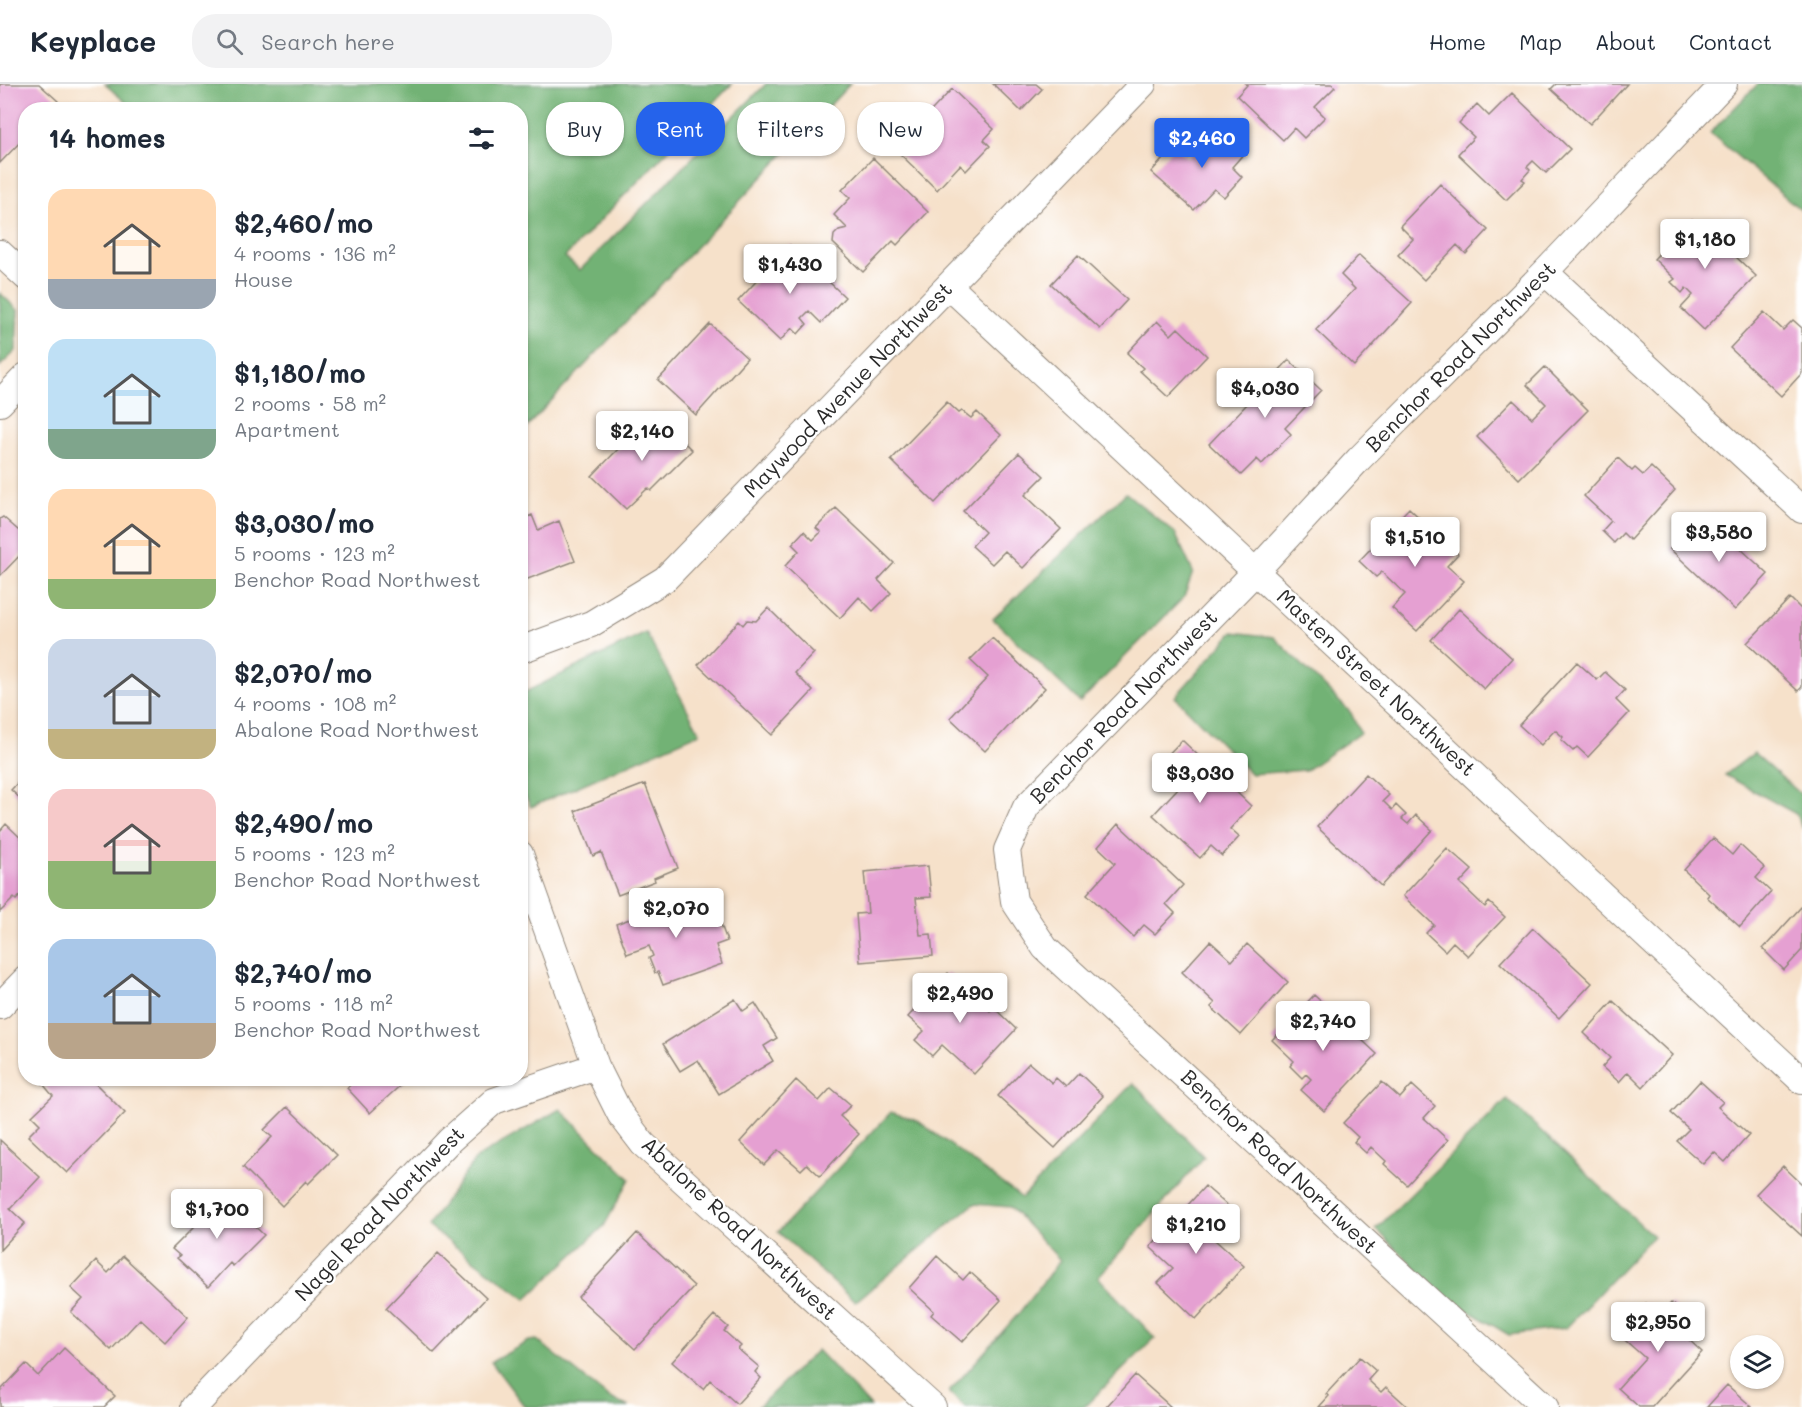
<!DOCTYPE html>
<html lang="en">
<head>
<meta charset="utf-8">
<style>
	:root { --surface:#fff; --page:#f2f2f3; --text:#1f2937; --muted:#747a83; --line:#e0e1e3; --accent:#2563eb }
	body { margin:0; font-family:Mali,sans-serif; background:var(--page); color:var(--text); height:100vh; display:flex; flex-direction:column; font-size:22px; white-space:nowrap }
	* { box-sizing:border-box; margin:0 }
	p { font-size:20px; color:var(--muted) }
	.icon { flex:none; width:33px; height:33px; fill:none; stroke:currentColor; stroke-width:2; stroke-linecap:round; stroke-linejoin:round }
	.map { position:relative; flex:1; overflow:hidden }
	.drawer { position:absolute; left:18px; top:18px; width:510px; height:984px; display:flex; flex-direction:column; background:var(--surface); border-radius:24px; box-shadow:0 2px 4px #0004 }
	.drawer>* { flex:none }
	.banner { position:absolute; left:546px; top:18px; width:570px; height:54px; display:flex; gap:12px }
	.controls { position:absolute; left:1730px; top:1251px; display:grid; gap:12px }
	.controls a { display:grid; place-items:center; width:54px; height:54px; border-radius:50%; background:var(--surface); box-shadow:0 2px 4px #0004; font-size:30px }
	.price { position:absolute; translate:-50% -51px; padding:0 14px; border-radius:6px; background:#fff; color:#222; font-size:20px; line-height:39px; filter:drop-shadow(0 2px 3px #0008) }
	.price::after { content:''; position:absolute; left:50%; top:36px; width:18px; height:14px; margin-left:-9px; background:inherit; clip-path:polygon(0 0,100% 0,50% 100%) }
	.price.active { background:var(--accent); color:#fff }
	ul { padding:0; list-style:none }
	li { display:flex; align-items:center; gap:18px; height:150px; padding:0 30px }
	li span { display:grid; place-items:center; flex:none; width:168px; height:120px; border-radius:18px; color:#555 }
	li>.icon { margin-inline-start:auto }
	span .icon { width:72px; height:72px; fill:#fffc; stroke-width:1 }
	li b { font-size:26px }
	h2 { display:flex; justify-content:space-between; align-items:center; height:72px; padding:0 30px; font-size:26px }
	.pill { padding:0 21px; border-radius:24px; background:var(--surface); box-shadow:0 2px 4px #0004; font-size:21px; line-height:54px }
	.pill.active { background:var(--accent); color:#fff }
	header { display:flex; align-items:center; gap:36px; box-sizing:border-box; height:84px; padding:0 30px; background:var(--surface); border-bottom:2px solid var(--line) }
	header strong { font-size:28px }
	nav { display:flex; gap:33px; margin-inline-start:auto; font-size:21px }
	.search { width:420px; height:54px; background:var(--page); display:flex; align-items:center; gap:15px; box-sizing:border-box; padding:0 21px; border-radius:24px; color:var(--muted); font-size:22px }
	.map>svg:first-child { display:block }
	.forest { fill:#72b275; stroke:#4e6e50; stroke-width:1.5 }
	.building { fill:#e5a0d2 }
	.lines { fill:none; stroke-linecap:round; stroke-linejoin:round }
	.minor-casing { stroke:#90867a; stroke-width:28 }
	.minor { stroke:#fff; stroke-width:26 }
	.labels { text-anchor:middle; stroke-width:4.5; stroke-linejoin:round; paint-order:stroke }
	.street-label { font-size:21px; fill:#2b2b2b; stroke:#fff }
</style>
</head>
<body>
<header>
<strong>Keyplace</strong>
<div class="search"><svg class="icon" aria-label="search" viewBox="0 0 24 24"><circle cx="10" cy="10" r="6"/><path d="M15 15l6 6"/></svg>Search here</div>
<nav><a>Home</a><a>Map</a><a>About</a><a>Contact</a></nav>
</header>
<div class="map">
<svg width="1802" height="1323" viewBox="0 0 1802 1323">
	<rect width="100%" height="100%" fill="#fff"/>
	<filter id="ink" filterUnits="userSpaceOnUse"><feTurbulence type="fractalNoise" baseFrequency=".0167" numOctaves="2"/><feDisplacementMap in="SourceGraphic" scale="12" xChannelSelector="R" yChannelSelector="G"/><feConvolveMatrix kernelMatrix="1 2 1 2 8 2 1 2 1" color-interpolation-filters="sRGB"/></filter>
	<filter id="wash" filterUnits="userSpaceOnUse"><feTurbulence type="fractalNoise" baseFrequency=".008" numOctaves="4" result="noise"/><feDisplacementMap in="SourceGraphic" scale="24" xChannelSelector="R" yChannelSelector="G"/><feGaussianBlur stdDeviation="1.35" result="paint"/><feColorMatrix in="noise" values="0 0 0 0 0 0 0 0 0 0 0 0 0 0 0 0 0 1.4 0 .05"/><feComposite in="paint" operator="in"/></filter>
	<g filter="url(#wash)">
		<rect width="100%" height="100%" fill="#f6e1ca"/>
		<path class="forest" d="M105,0h627l-167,173 15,13 186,-186h84l-329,349 -1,-323 -387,-1z
			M1758,0h44v127l-92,-78z
			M0,209l18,17 -2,41 -16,15z
			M1126,409l49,40 18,39 -9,25 -104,105 -87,-83z
			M1233,548l41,5 77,76 9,20 -54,37 -55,4 -76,-77z
			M646,549l54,100 -169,74 -10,-19v-94z
			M1754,669l48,42v33l-6,-14 -71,-39z
			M1133,999l71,74 -106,120 57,61 -71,69h-119l-16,-15 70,-79 41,-53 -50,-53 -36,-3 -119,98 -77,-70 113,-120 27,9 104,77z
			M1507,1015l146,137 -87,92 -57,7 -64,-38 -69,-68z
			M560,1025l70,70 -26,47 -78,73 -98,-73 48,-68z
			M537,1256l71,57 21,10h-104l-34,-45 38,-21z
			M817,1266l54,57h-113z"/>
		<g id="blocks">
			<path class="building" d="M0,0h39l19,17 -8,9h-24v26l-26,27z
				M993,0h43l6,5 -21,22z
				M1246,0h86l3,3 -20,20 10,10 -21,21 -10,-10 -11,12 -46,-44 10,-11z
				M1556,0h71l-37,40 -39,-35z
				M952,5l42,40 -10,11 6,6 -24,25 -6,-6 -23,25 -42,-41z
				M1512,9l58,56 -24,24 -13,-12 -6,6 3,3 -8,9 3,2 -19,19 -48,-46 16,-17 -15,-14 18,-19 12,12z
				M1218,41l28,26 -14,16 10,10 -18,20 -10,-8 -20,21 -43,-38 24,-26 13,12z
				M873,74l55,54 -31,33 -4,-4 -30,31 -30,-29 1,-8 5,-5 8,-2 -13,-13 16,-17 -8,-8z
				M1440,100l48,46 -22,24 -9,-9 -33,35 -26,-25 15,-16 -13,-13z
				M1692,135l15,15 11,-11 24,23 -9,8 23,22 -52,54 -23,-22 12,-13 -7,-7 -4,5 -11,-11 4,-3 -21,-20z
				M790,161l55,52 -24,26 -12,-12 -7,7 5,6 -9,10 -6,-6 -12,13 -42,-40z
				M1078,171l49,45 -27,29 -49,-45z
				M1359,171l53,48 -58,63 -38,-36 39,-41 -14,-14z
				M1764,228l19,18 10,-10 9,8v45l-21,23 -51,-48z
				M1157,237l14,14 7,-7 29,28 -39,41 -28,-26 3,-3 -16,-15z
				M710,240l37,34 -51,57 -38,-35z
				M1289,276l32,30 -36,38 6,6 -29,30 -5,-5 -16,16 -32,-31z
				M1545,283l43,43 -69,69 -42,-42 36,-37 19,18 14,-14 -19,-19z
				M947,318l12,11 3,-2 9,7 6,-6 24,23 -66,68 -44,-43z
				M653,329l39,37 -41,41 -3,-3 -22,21 -34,-33z
				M1019,369l25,23 -19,19 36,34 -38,39 -18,-17 -13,13 -20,-18 13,-14 -22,-21z
				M1618,374l14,13 3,-3 8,7 8,-8 24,23 -45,50 -7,-7 -9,10 -12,-12 9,-10 -27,-25z
				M836,424l58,55 -16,17 13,13 -18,18 -14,-14 -19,21 -55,-52 14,-15 -7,-7 12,-13 9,9 8,-8 -5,-4z
				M1409,424l49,46 -11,12 17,15 -47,50 -25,-23 13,-14 -23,-22 -6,5 -17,-16z
				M532,431l6,15 21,-9 16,40 -55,21v-62z
				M1700,432l22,21 3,-3 43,40 -33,36 -65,-61z
				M3,433l23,20v12l-26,27v-57z
				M1790,514l12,12v77l-4,4 -51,-48z
				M768,524l46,45 -19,20 18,18 -41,44 -74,-70 41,-44 4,4 4,-5 9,1z
				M1459,525l53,49 -28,31 -53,-49z
				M992,554l53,50 -60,63 -35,-33 38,-41 -18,-17z
				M1577,578l20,18 8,-8 20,18 -9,10 13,13 -41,44 -11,-10 -4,4 -12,-11 2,-3 -8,-7 -14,15 -22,-20z
				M1182,656l69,66 -21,23 9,8 -17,19 -11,-10 -11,12 -47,-43 28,-30 -22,-21z
				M26,690v30l-15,-14z
				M1366,690l23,21 -6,6 9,9 4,-5 10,10 -4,4 6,5 8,-9 16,15 -51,56 -64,-59z
				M645,700l33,84 -24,10 1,3 -37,14 -17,-43 -8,4 -18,-45z
				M6,740l20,19v47l-10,10 -2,-2 -14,14v-81z
				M1118,740l65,61 -17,19 9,9 -20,21 -11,-9 -11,12 -46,-43 28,-31 -17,-16z
				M1713,754l19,17 8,-10 25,23 -9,10 15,14 -31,35 -33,-30 2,-3 -25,-24z
				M1447,764l25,22 -12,13 25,24 4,-5 16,15 -37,39 -15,-14 -8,9 -19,-18 8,-8 -31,-29z
				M928,782l3,31 -15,1 4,37 11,-1 2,22 -73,6 -4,-48 12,-1 -4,-41z
				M698,810l9,26 11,-4 9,25 -11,4 6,19 -59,21 -5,-13 -3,1 -6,-15 4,-2 -4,-10 -22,8 -11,-30z
				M1802,822v44l-18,20 -21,-21z
				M1533,844l59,55 -33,35 -59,-55z
				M1210,857l22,20 15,-17 41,38 -47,53 -30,-28 4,-4 -33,-31z
				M948,889l15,13 5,-5 13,11 -6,6 15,13 3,-4 23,22 -42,45 -32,-29 -10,11 -17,-16 9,-9 -16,-14z
				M1314,911l63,59 -53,57 -23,-21 10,-11 -5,-5 -4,4 -12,-12 4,-5 -22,-21z
				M735,915l8,12 12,-8 22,35 -13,8 9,15 -54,33 -21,-34 -18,11 -17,-27z
				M1613,917l59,54 -29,32 -15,-15 -9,10 -17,-15 8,-9 -26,-25z
				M1029,979l23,20 4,-5 10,9 13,-14 24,23 -48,52 -57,-52z
				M38,994h52l35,35 -58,60 -39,-37 12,-12 -8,-8 21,-20z
				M358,994h43l3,4 -34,31 -23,-25z
				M796,996l23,21 12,-13 20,17 -11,11 19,18 -39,42 -13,-12 -6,6 -23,-20 -14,15 -24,-23z
				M1700,997l23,21 -5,5 31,28 -24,27 -11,-10 -11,12 -26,-23 12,-12 -18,-16z
				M1382,998l18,16 12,-13 23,21 -11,12 24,22 -41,45 -23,-21 2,-3 -15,-14 -5,6 -12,-11 4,-5 -15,-14z
				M287,1023l50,48 -29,29 -2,-3 -24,25 -39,-39 29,-30 -8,-7z
				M0,1056l40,37 -30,32 15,14 -25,27z
				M1783,1082l19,18v52l-46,-42z
				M1205,1102l24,21 -23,25 38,34 -48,53 -38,-36 15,-15 -23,-21z
				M220,1109l44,42 -31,31 -3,-3 -22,24 -31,-29 3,-2 -8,-7 22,-22 -4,-4z
				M637,1149l57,53 -59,63 -57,-52z
				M438,1169l48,45 -52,55 -48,-45z
				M123,1172l65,61 -23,25 -25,-23 -29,31 -40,-38 12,-13 -12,-11 25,-27 12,12z
				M937,1172l26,24 7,-8 31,28 -39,42 -31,-27 3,-4 -25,-23z
				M1646,1219l14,12 11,-12 25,23 -10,11 16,15 -50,55h-13l-21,-19 27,-30 -28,-25z
				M714,1231l14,12 -4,4 17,15 -3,3 21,18 -4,5 6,6 -24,26 -27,-24 -7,9 -31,-27z
				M64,1264l51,48 -11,11h-104v-16l26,-27 12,12z
				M1360,1273l16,14 -8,9 13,12 5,-5 22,20h-89l10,-11 -3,-2z
				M1135,1291l36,32h-65z
				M1727,1301l25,22h-45z"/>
		</g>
	</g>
	<g filter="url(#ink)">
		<use href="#blocks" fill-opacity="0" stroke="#90867a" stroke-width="1.5"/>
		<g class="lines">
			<defs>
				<path id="minor" d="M0,169l26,24
					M1545,188l257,238
					M949,202l853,795
					M0,319l26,-27
					M520,566l71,-26 74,-45 478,-495
					M520,770l76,212 24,48 23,30 290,263
					M0,922l26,-27
					M194,1323l256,-267 44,-39 102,-35
					M1545,1323l-500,-459 -31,-47 -7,-51 19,-43 230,-236 103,-112 186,-187 179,-188"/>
			</defs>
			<use href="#minor" class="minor-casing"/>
			<use href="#minor" class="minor"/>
		</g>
	</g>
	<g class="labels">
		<g class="street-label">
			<text transform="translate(1461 273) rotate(-45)" y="7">Benchor Road Northwest</text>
			<text transform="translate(848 306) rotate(-46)" y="7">Maywood Avenue Northwest</text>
			<text transform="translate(1376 599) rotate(43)" y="7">Masten Street Northwest</text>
			<text transform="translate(1124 623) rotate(-46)" y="7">Benchor Road Northwest</text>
			<text transform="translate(1279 1078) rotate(43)" y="7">Benchor Road Northwest</text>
			<text transform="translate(380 1130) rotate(-46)" y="7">Nagel Road Northwest</text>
			<text transform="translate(739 1145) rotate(43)" y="7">Abalone Road Northwest</text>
		</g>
	</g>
</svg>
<div class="controls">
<a><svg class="icon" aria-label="layers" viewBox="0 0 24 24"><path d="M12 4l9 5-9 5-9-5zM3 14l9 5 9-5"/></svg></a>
</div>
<b class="price active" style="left:1202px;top:85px">$2,460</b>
<b class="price" style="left:1705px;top:186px">$1,180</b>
<b class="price" style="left:790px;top:211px">$1,430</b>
<b class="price" style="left:1265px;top:335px">$4,030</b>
<b class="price" style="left:642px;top:378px">$2,140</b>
<b class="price" style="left:1719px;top:479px">$3,580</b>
<b class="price" style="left:1415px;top:484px">$1,510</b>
<b class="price" style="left:1200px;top:720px">$3,030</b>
<b class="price" style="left:676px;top:855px">$2,070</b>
<b class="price" style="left:960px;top:940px">$2,490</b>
<b class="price" style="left:1323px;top:968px">$2,740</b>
<b class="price" style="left:217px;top:1156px">$1,700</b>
<b class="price" style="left:1196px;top:1171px">$1,210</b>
<b class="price" style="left:1658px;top:1269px">$2,950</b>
<div class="banner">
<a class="pill">Buy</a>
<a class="pill active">Rent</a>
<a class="pill">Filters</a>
<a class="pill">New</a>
</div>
<section class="drawer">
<h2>14 homes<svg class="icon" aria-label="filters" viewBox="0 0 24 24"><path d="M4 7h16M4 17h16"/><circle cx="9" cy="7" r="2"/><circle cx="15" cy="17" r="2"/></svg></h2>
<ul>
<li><span style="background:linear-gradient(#ffd9b3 75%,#9aa5b1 0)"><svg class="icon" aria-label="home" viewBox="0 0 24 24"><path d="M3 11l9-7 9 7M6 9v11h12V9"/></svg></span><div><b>$2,460/mo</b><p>4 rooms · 136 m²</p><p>House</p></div></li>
<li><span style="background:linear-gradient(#bfe0f5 75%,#7fa58c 0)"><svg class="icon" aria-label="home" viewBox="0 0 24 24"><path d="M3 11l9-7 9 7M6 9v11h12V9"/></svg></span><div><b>$1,180/mo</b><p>2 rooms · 58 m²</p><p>Apartment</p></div></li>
<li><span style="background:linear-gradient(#ffd9b3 75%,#8fb573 0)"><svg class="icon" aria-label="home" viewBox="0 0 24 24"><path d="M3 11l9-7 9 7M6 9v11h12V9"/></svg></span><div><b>$3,030/mo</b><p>5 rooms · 123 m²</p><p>Benchor Road Northwest</p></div></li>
<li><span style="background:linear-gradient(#c9d6e8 75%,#c2b280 0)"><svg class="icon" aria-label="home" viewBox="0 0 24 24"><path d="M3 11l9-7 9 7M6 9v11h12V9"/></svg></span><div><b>$2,070/mo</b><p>4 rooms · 108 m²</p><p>Abalone Road Northwest</p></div></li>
<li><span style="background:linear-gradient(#f6c9c9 60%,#8fb573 0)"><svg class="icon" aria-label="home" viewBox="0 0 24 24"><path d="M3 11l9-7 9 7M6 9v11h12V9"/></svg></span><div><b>$2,490/mo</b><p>5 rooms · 123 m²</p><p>Benchor Road Northwest</p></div></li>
<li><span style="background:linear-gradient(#a9c7e8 70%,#b9a48a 0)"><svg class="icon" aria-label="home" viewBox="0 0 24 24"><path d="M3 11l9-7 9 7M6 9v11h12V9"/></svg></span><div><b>$2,740/mo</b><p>5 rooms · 118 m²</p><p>Benchor Road Northwest</p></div></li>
</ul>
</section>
</div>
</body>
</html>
